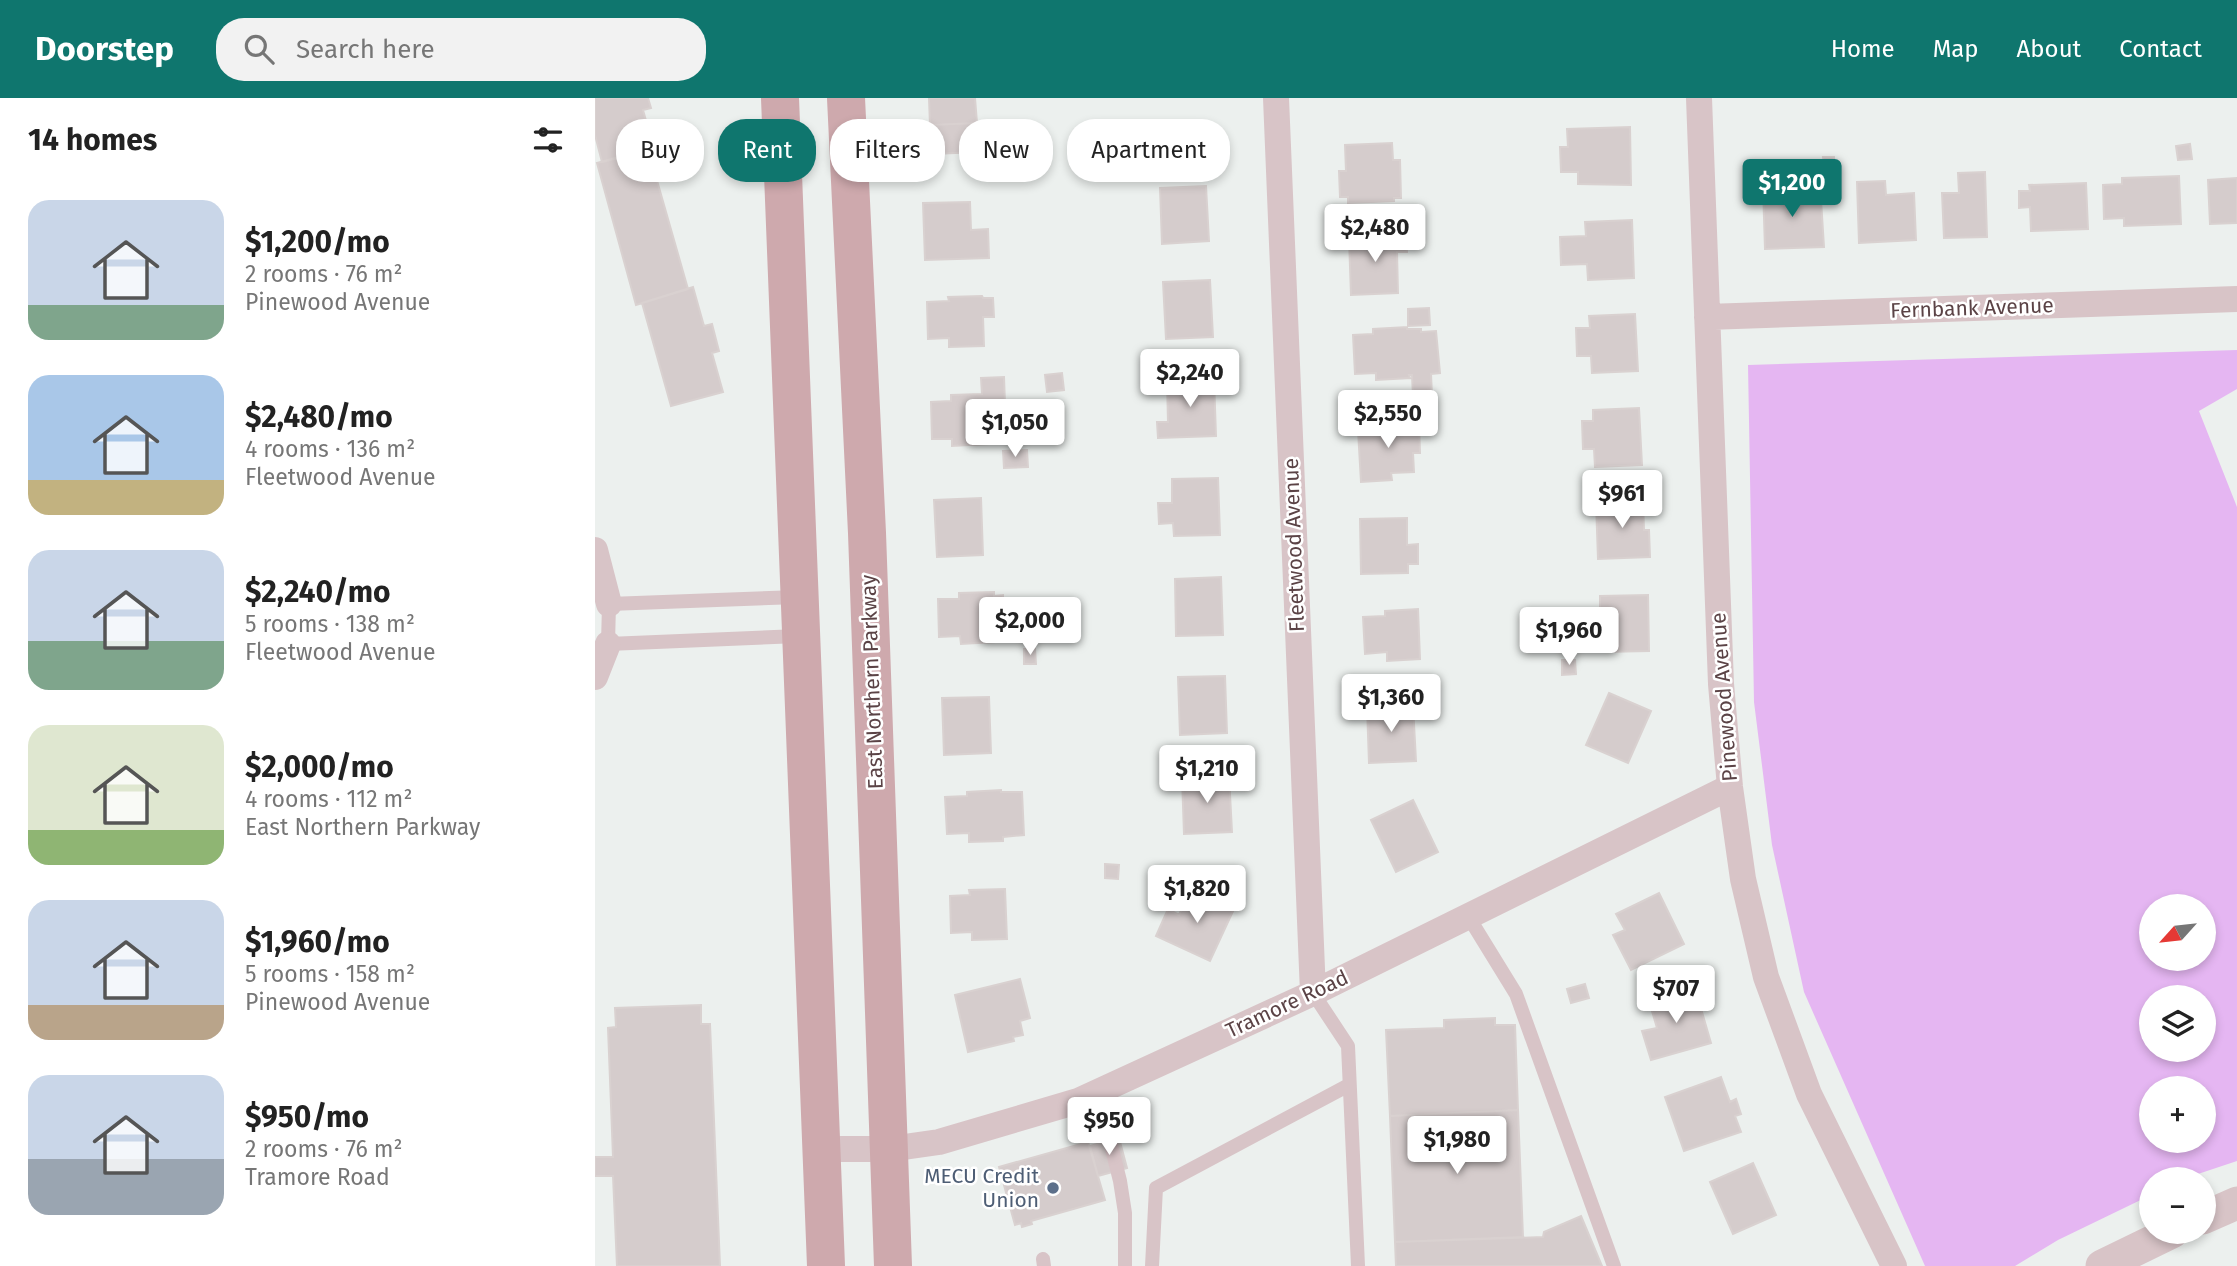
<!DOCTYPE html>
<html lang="en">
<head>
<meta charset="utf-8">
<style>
	:root { --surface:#fff; --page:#f2f2f2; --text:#222; --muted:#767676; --accent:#0f766e }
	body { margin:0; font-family:"Fira Sans",sans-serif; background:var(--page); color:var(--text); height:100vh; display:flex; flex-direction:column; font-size:26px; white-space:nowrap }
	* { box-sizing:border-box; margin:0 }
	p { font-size:23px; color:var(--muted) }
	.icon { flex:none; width:38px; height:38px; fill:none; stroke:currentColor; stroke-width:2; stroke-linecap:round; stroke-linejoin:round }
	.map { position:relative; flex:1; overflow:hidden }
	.drawer { display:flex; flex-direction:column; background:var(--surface); width:595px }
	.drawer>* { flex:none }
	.hud { position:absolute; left:21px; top:21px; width:665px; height:63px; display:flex; gap:14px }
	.needle { width:46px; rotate:243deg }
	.buttons { position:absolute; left:1544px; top:796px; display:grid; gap:14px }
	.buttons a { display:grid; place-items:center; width:77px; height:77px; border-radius:50%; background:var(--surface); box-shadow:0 4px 10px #0003; font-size:35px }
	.price { position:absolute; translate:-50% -60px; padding:0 16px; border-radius:7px; background:#fff; color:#222; font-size:23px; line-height:46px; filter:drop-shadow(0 2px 4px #0008) }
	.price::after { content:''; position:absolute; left:50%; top:42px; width:21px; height:16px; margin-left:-10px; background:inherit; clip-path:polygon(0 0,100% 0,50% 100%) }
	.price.selected { background:var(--accent); color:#fff }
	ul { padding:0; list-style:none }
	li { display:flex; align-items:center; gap:21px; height:175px; padding:0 28px }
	li span { display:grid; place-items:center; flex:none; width:196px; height:140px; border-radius:21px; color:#555 }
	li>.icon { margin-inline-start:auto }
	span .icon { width:84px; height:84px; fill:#fffc; stroke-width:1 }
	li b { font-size:30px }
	h2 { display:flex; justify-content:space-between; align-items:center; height:84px; padding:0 28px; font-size:30px }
	.tag { padding:0 24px; border-radius:28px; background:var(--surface); box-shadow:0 4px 10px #0003; font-size:24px; line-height:63px }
	.tag.selected { background:var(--accent); color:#fff }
	header { display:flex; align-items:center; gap:42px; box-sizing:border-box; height:98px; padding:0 35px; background:var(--accent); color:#fff }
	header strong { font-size:33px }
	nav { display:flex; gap:38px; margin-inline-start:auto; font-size:24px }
	.search { width:490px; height:63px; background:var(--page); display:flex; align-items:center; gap:18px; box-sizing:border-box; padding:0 24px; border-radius:28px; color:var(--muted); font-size:26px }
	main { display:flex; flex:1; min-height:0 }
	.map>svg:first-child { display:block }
	.green { fill:#e5b6f2; fill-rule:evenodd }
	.building { fill:#d5cccc; stroke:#d9d1d0; stroke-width:2 }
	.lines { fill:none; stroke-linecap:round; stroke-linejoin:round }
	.service { stroke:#d8c4c7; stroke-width:14 }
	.minor { stroke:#d8c4c7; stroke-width:26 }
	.tertiary { stroke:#d8c4c7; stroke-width:33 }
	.primary { stroke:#cea9ad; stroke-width:38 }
	.service-dot { fill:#5c6f8a; stroke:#fff; stroke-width:2.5 }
	.labels { text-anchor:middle; stroke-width:5; stroke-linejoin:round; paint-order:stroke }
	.street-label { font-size:21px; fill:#5b4346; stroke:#fff }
	.service-label { font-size:21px; fill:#4e5e75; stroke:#fff; text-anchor:end }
</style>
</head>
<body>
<header>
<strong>Doorstep</strong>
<div class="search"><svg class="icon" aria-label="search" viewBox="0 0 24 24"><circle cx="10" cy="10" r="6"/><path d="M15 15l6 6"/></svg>Search here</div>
<nav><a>Home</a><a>Map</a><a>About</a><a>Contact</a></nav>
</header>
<main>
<section class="drawer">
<h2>14 homes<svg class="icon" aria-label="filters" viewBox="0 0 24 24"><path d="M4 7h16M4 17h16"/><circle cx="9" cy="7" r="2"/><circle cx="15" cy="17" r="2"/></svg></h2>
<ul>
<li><span style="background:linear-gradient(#c9d6e8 75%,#7fa58c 0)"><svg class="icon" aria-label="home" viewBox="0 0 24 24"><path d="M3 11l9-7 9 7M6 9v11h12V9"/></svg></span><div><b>$1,200/mo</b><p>2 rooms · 76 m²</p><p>Pinewood Avenue</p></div></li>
<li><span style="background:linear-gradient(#a9c7e8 75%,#c2b280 0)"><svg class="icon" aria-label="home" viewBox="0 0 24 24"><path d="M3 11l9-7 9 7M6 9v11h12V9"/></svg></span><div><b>$2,480/mo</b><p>4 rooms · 136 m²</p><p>Fleetwood Avenue</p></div></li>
<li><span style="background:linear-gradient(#c9d6e8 65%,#7fa58c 0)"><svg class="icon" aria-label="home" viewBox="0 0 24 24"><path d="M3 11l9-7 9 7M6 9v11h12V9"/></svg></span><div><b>$2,240/mo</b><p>5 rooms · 138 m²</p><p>Fleetwood Avenue</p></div></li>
<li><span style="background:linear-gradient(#dfe7d0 75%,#8fb573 0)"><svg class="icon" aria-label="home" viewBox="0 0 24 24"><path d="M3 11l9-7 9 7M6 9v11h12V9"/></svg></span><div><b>$2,000/mo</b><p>4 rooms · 112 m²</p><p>East Northern Parkway</p></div></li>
<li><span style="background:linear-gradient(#c9d6e8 75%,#b9a48a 0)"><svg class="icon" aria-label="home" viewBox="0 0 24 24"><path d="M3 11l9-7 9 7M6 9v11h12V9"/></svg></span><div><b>$1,960/mo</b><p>5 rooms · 158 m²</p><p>Pinewood Avenue</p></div></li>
<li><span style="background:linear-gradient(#c9d6e8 60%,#9aa5b1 0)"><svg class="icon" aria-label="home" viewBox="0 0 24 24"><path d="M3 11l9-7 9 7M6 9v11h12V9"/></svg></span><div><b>$950/mo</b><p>2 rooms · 76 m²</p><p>Tramore Road</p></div></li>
</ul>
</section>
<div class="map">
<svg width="1642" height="1168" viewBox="0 0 1642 1168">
	<rect width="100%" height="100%" fill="#ecf0ee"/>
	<path class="green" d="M1642,252v39l-38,22 38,96v654l-54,18 -32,1v15l-93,45 -43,26h-90l-121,-274 -32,-147 -18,-143 -6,-337zM1556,808h52v53h-52zM1556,900h52v52h-52zM1556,990h52v53h-52z"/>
	<path class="building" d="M0,0h53l3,10 -8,2 11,39 -52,13 -7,-27z
		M334,0h46l2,25 -47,2z
		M382,25l1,29 -45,2v-5h-3v-24z
		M1035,29l1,58 -53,-1v-12h-17l-1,-25h8l-1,-18z
		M797,45l1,17h7l1,38h-7v3l-46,2v-6h-8l-1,-26h7l-1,-26z
		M1595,46l2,15 -14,1 -2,-14z
		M53,51l40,140 -52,16 -39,-142z
		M1228,59h11l1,25h-9z
		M1390,74l2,65 -43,1 -2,-45h17l-1,-20z
		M1584,78l2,48 -57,2v-8l-20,1 -1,-34 19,-1v-6z
		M1642,80v45l-27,1 -2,-44z
		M1290,83l1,14 28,-2 2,47 -57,3 -2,-61z
		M1491,85l2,46 -57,2 -1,-24 -11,1v-17h11l-1,-6z
		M1210,87l1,16 15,-1 3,47 -59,2 -2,-62z
		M611,88l3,55 -47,3 -2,-56z
		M375,104l1,28 17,-1 1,29 -64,2 -2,-57z
		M1037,122l2,58 -46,2 -1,-16 -26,1 -1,-28 26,-1 -1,-14z
		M811,138l1,16h-10l1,41 -47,2 -2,-57z
		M615,182l3,57 -47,2 -3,-57z
		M98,189l11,39 8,-2 7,27 -7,2 11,39 -52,14 -29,-103z
		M387,198l1,2h10l1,19h-11l1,29 -35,1v-9l-21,1 -1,-37 22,-1 -1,-4z
		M834,210l1,17 -22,1v-17z
		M1040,216l3,57 -46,2 -1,-17h-14l-1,-28h14l-1,-12z
		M812,229v2h14v3l15,-1 4,42 -9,1 1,22 -19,1 -1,-22h-3l1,3 -34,2v-7l-21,1 -2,-39 20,-1v-5z
		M467,275l2,17 -17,2 -2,-17z
		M409,279l2,54 -19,1 1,12 -36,2v-7h-20l-1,-37 20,-1v-6l31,-1 -1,-16z
		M619,281l2,57 -58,2 -1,-16h11l-1,-42z
		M1044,310l3,57 -47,2 -1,-18h-11l-1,-28h11v-11z
		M817,324v2h7l1,29h-7l1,19 -23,1 1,7 -31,2 -3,-52 20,-2v-4z
		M432,352l1,17 -24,1 -1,-17z
		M623,380l2,57 -46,1 -1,-13 -14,1 -1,-21h14v-24z
		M386,400l2,57 -46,2 -3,-57z
		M1048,403l1,29h5l1,27 -52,2 -2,-57z
		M812,420v27l11,-1v20h-10v9l-47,1 -1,-55z
		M626,479l2,58 -47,1 -1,-57z
		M399,494v4l9,-1 1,43 -9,1v3l-34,2 -1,-8 -21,1 -1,-38h21v-6z
		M1053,497l1,56 -47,1 -1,-16 -12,1v-27h11v-14z
		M823,511l2,50 -33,2v-9l-22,2 -2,-37 22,-1v-5z
		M429,551h11l1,15h-12z
		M967,562h13l1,14 -14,1z
		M630,578l2,57 -47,2 -2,-58z
		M1014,595l42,18 -23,52 -42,-18z
		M394,599l2,56 -47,2 -2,-57z
		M818,607l3,56 -47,2 -2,-57z
		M634,677l3,57 -48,2 -2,-57z
		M406,692v2h21l2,43 -21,2v4l-34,1v-9l-22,1 -2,-37 22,-1v-4z
		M818,702l25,52 -42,20 -25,-52z
		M510,766l14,1 -1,14 -13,-1z
		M410,791l2,50 -35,1v-8l-21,1 -1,-37 20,-1 -1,-5z
		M595,792l44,19 -24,52 -54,-25 12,-27 11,6z
		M1064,795l25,51 -53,26 -18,-35 12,-5 -9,-16z
		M425,881l10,39 -10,3 3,14 -10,2 1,4 -46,11 -13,-57z
		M990,886l4,14 -18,5 -4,-14z
		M1100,890l16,55 -60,17 -9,-29 15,-3 -8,-27z
		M106,907v19h9l10,242h-103l-4,-90h-18v-19h18l-5,-129 8,-1 -1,-19z
		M900,920v7h20l3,85 -128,6 -4,-86 58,-2v-8z
		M1126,979l9,25 6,-3 5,15 -6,2 6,16 -57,19 -19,-54z
		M923,1012l5,127 -128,5 -5,-126z
		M524,1040l8,30 -29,8 -8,-30z
		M493,1044l17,58 -74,21 1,3 -10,3 -1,-4 -6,2 -16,-58z
		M1158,1065l23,52 -43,19 -23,-52z
		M986,1118l21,50h-206l-1,-24 148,-5 1,-5z"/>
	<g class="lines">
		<path class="service" d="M203,499l-189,7 -1,40 191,-8
			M873,818l48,78 98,272
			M718,895l35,53 10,220
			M503,995l22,88 5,32v53
			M448,1161l1,7
			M557,1168l4,-78 193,-103"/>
		<path class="minor" d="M681,0l37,895
			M1104,0l22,586 9,103 13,92 23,98 43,117 85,172
			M1112,219l530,-18
			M0,452l14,54
			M0,579l13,-33
			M227,1051h68l49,-7 139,-41 235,-108 417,-206"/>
		<path class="tertiary" d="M1608,1120l34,-15
			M1507,1168l70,-34"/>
		<path class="primary" d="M185,0l46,1168
			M251,0l21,435 26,733"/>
	</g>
	<circle class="service-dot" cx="458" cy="1090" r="7"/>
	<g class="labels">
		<g class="street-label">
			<text transform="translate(1377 210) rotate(-2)" y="7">Fernbank Avenue</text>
			<text transform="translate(699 447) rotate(-92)" y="7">Fleetwood Avenue</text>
			<text transform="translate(277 584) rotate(-92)" y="7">East Northern Parkway</text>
			<text transform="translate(1129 599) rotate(-94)" y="7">Pinewood Avenue</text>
			<text transform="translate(692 906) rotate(-25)" y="7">Tramore Road</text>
		</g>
		<g class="service-label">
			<text x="444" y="1085">MECU Credit<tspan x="444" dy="24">Union</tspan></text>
		</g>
	</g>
</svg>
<div class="buttons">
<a><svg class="needle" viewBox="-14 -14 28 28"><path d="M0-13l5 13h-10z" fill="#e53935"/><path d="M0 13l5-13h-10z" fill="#767676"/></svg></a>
<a><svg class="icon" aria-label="layers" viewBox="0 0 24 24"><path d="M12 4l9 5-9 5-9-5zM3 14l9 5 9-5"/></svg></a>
<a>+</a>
<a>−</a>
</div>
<b class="price selected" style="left:1197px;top:121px">$1,200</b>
<b class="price" style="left:780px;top:166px">$2,480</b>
<b class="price" style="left:595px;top:311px">$2,240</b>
<b class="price" style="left:793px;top:352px">$2,550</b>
<b class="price" style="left:420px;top:361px">$1,050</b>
<b class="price" style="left:1027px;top:432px">$961</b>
<b class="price" style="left:435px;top:559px">$2,000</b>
<b class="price" style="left:974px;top:569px">$1,960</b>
<b class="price" style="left:796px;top:636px">$1,360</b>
<b class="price" style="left:612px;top:707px">$1,210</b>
<b class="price" style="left:602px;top:827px">$1,820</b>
<b class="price" style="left:1081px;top:927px">$707</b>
<b class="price" style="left:514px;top:1059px">$950</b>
<b class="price" style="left:862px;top:1078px">$1,980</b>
<div class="hud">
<a class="tag">Buy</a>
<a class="tag selected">Rent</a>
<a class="tag">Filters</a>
<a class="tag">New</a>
<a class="tag">Apartment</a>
</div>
</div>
</main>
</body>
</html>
